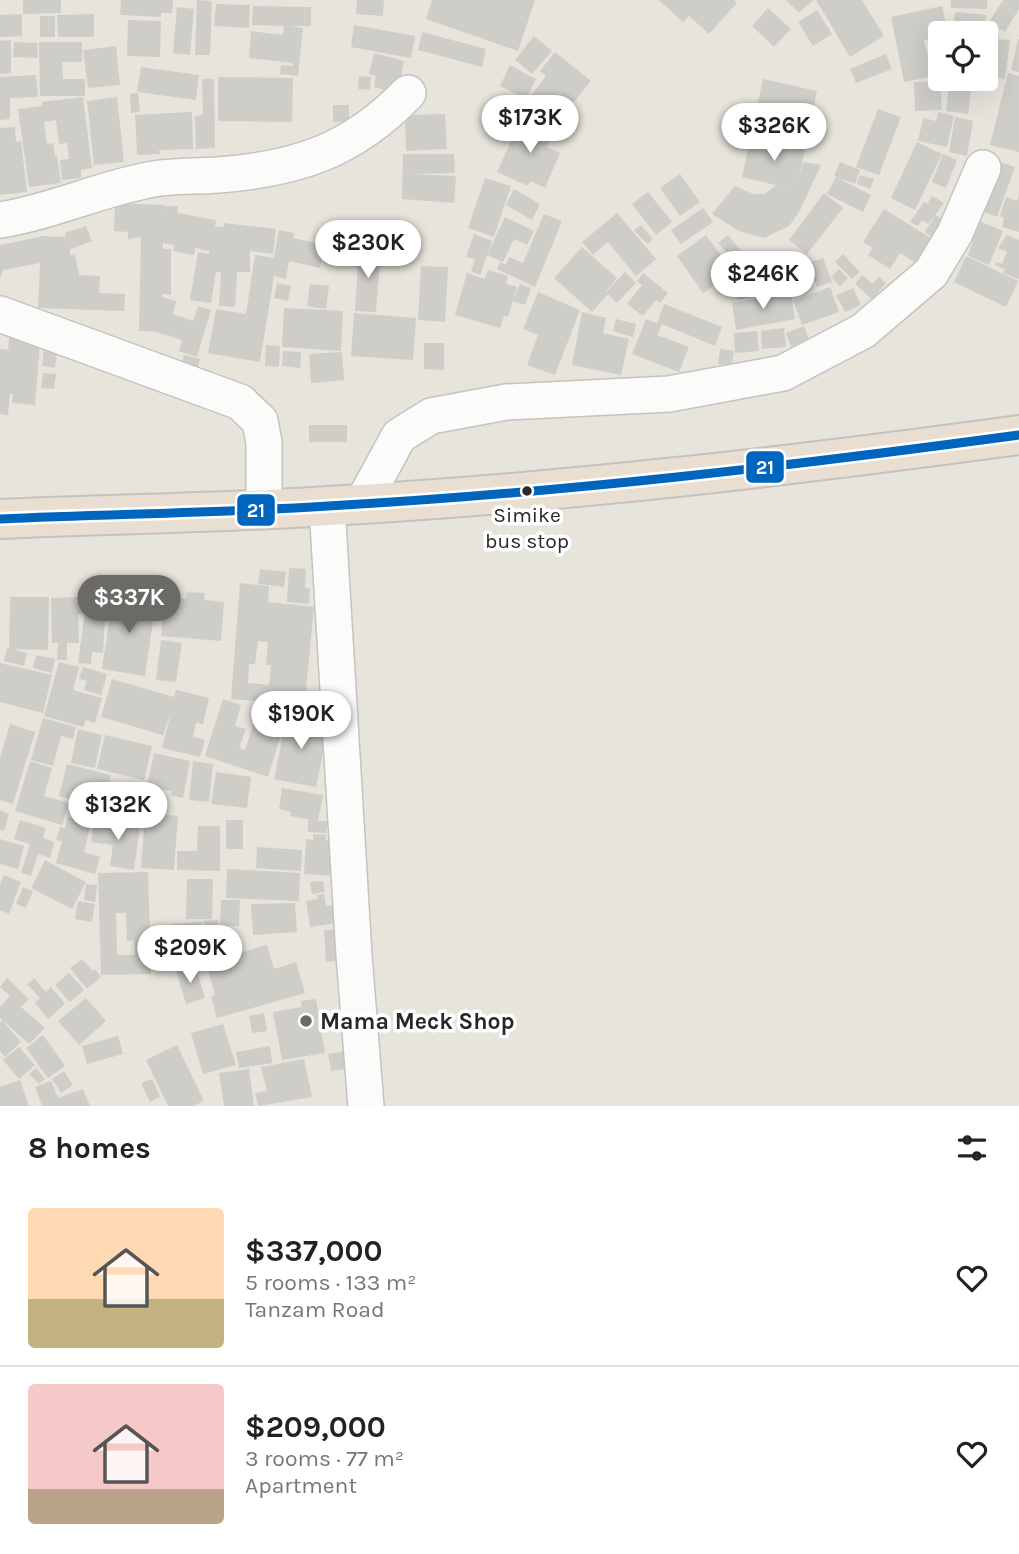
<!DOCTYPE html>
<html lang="en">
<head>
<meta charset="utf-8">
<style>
	:root { --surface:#fff; --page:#f2f2f2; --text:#222; --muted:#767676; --line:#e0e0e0; --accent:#6b6a67 }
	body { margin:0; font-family:Karla,sans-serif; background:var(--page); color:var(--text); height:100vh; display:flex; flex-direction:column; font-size:26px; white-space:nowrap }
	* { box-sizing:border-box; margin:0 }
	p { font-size:23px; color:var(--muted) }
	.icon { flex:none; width:38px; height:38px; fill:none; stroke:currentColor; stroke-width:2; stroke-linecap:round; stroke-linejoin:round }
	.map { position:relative; height:1106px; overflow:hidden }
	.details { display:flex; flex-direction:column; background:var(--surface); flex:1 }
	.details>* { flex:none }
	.controls { position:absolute; left:928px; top:21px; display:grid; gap:14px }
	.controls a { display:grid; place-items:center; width:70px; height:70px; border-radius:7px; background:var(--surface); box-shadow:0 7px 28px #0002; font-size:35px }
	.price { position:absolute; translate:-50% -60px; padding:0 16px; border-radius:24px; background:#fff; color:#222; font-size:23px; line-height:46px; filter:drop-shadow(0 2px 4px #0008) }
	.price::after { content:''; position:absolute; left:50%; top:42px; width:21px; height:16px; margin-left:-10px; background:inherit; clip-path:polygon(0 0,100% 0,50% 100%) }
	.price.active { background:var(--accent); color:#fff }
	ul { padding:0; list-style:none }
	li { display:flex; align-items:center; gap:21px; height:175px; padding:0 28px }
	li+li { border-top:2px solid var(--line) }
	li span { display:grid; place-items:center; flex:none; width:196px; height:140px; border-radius:7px; color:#555 }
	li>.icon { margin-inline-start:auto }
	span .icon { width:84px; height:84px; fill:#fffc; stroke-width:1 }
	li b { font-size:30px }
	h2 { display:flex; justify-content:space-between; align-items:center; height:84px; padding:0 28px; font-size:30px }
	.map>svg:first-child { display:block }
	.building { fill:#cfcdc8; fill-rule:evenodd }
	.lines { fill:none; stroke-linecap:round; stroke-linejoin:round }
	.minor-casing { stroke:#c4c3c2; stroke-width:38 }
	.highway-casing { stroke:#c3c2bf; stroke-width:42 }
	.minor { stroke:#fbfbfa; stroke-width:35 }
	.highway { stroke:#e8dfd2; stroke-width:38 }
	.bus-1-casing { stroke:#fff; stroke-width:14 }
	.bus-1 { stroke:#0065bd; stroke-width:9 }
	.bus-dot { fill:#282828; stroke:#fff; stroke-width:2.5 }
	.poi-dot { fill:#6b6a67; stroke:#fff; stroke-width:2.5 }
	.labels { text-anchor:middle; stroke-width:7; stroke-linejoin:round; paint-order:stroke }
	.bus-label { font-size:21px; fill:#282828; stroke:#fff }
	.poi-label { font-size:23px; font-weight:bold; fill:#282828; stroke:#fff; text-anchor:start }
	.line-badge { stroke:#fff; stroke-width:2.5 }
	.badge-label { font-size:19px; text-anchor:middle; font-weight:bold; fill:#fff }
</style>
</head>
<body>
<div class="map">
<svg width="1019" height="1106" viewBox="0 0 1019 1106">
	<rect width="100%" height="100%" fill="#e7e4dc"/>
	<path class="building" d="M23,0h38v13l-38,1z
		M121,0h52l-1,13h-11v4l-41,-2z
		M197,0l15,1 -2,54h-15z
		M357,0h27l-1,16 -27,-2z
		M432,0h103l-17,51 -92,-32z
		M659,0h75l3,3 -28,31 -20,-18 -6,6z
		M786,0h27l-14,13z
		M816,0h46l22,36 -34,21z
		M951,0h36v9l-36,-1z
		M1003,0h16v9l-14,23 -16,-10z
		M216,4l34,1 -1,23 -35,-2z
		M253,6l58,1v19h-21l13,2 -5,48 -18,-2 1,-9 12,1v-3l-44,-5 2,-27 32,4 1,-9 -32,-1z
		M942,6l6,27h-8v16l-7,2 -2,-12 -7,1 5,21 11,-2v16l-36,7 -13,-65z
		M177,7l17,2 -4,46 -17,-2z
		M768,8l23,21 -17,18 -22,-21z
		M817,10l15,24 -19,12 -15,-24z
		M955,12l31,3 -1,18h-32z
		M22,14v22l-22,1v-22z
		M94,14v23h-36l-1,-22z
		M40,16h15v21h-15z
		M128,20l33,1 -1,36 -33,-1z
		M354,25l61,11 -4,22 -60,-11z
		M422,32l64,17 -4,18 -64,-17z
		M534,36l18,15 -20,23 -17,-14z
		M995,39l15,1 -5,39 -14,-2z
		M1018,39h1v33l-8,-2z
		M11,40v33l-11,1v-33z
		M14,42l23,1 1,15 -25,-1z
		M39,42h43v20h-20l1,17h22v17h-45z
		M116,46l4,39 -32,3 -5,-38z
		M555,52l36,29 -37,45 -29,-23 21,-27 -6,-5z
		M374,53l30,8 -4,22 -7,9 -19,-5 2,-11 -7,-2z
		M886,54l6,15 -36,14 -6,-14z
		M510,65l26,14 -10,20 -26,-13z
		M141,67l58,8 -3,25 -59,-8z
		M1008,73l11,3v76l-29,-7z
		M36,75l2,22 -28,1v21l-10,1v-43z
		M359,76l12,1 -1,13 -12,-1z
		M218,77l75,1 -1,44 -74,-1z
		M202,79h12l1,69 -19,1 -1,-33 8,-1z
		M763,79l54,12 -19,90 5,-19 18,3 -22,47 -10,14 -25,12 -25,-7 -27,-17 23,-28 18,8h12l11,-9 20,5 -54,-13z
		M950,79h22l-4,35 -22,-3z
		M940,81l2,29 -27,1 -1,-29z
		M138,93l2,19 -9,1 -1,-19z
		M83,97l9,71 -11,2v8l-19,2 -2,-20 9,-1 -2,-16 -8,1 -3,-24 -12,2 3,22 6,-1 2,13h2l4,27 -32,4 -11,-78 24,-3v-4z
		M117,97l7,65 -30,3 -7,-64z
		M333,105h16v17h-16z
		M878,109l23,8 -22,58 -23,-8z
		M192,112l1,37 -34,1 1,4 -23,1 -2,-40z
		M938,112l16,4 -7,31 -29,-6 5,-23 13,3z
		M445,114l2,35 -41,2 -1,-36z
		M522,117l32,15 -7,15 13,6 -15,35 -14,-7 -3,5 -31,-14z
		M955,117l18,4 -6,35 -18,-4z
		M15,127l1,15 5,-1 6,51 -27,3v-67z
		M917,142l25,12 -27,56 -24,-12z
		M403,154h51l1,19 -42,1 43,2 -2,27 -52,-4z
		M943,154l14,6 -11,28 -14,-6z
		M997,161l18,6 -18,50 -17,-7z
		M840,162l20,8 -5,14 -21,-8z
		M680,174l20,28 -20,14 -20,-28z
		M860,175l14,4 -4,10 -13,-5z
		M836,177l35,18 -8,17 -36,-18z
		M485,178l26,8 -17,51 -26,-9z
		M514,189l26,15 -8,16 -26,-15z
		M648,192l24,30 -16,13 -24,-31z
		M824,193l19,15 -36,46 -18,-14z
		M1019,195v37l-17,-5 2,-9 -4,-2 6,-19 11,4z
		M932,196l12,7 -16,21 -6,-4 -4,6 -8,-4 14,-20 3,2z
		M115,203l49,2 1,5v-4h13v7l38,7 -1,6 9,1v-4l52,6 -3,25 -23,-3v21h-13l-2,35 -16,-1 2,-34h-5l-5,31 -21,-3 8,-48 11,2v-3l-14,-3 -1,7 -21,-4 1,-6 -11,-2v6h8v46l-9,-1v3l14,4 -3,13 20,7 5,-15 13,4 -14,47 -18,-6 3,-11 -26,-8 -17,-1 2,-94 -13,2v-7l-14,-1z
		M703,208l10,14 -32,22 -10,-14z
		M884,209l50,31 -15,25 -19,-12 -10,16 -22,-14 5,-7 -10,-6z
		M617,213l39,46 -20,17 -28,-34 -15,13 -11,-13z
		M544,214l18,7 -27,66 -38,-18 3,-7 6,3 3,-8 14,6z
		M935,215l11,6 -11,18 -10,-7z
		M505,217l29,14 -7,14 -13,-6 -11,23 -16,-7z
		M977,220l26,11 -14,34 -21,-9 5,-14 -4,-2z
		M641,225l12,14 -6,5 -13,-14z
		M86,226l6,15 -21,8 -1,-3v9l5,-1 4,21 21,1 -1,17 26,1 -1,17 -86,-3 2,-45 -37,7 -3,8v-33l40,-8v-1l26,1 -1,-4z
		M279,230l15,3 -1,5 32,7 -5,23 -31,-7 -3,18 -12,-3 -14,86 -52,-9 8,-44 30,5 9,-59 19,3z
		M474,234l18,7 -12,34 -9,-4 4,-12 -9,-2z
		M706,235l27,37 -30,21 -26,-37z
		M728,235l14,17 -9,8 -15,-17z
		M1007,235l12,5v39l-16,-6 2,-4 -10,-4 1,-3 6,2 5,-12 -9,-4z
		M582,247l35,31 -16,19 24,-25 11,11 -19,20 -9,-9 -16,18 -38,-34z
		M359,248l22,1 -5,63 -21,-1z
		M843,254l17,18 -8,7 -17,-17z
		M966,256l52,25 -12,26 -52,-25z
		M823,258l9,24 -15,5 -3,-8 -11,4 4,10 -13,5 -9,-27z
		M421,266l27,1 -3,55 -27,-2z
		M783,266l4,25 -50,9 -5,-24z
		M839,269l9,9 -8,8 -9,-9z
		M488,270l20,6 -2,8 11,3 -9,30 -4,-1 -4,12 -45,-13 12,-42 18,6z
		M643,273l25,20 -8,10 -4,-3 -13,16 -16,-12 15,-19 -5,-4z
		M862,275l11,9 6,-7 7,6 -14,16 -17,-15z
		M277,283l14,3 -3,15 -14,-3z
		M310,284l19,2 -3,23 -19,-3z
		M520,284l11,4 -6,17 -12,-4z
		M830,287l9,25 -37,13 -9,-24z
		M853,288l8,17 -16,7 -9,-17z
		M538,292l42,18 -25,65 -28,-10 11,-30 -15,-6z
		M791,293l4,26 -59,11 -4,-27z
		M664,304l58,23 -7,19 -53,-22 -5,11 32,12 -10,25 -47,-18 14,-35 11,4z
		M284,308l59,3 -2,40 -59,-4z
		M582,312l24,6 -3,15 26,6 -8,36 -49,-10z
		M354,313l62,5 -3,42 -62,-4z
		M616,319l20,5 -3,13 -20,-6z
		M804,326l5,13 -18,8 -5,-14z
		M10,328l31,3 -6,74 -23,-2 1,-9h-3l-2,21 -8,-1v-65l8,1z
		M784,328l2,19 -24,2 -1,-18z
		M757,331l2,20 -24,2 -1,-20z
		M45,336l14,2 -4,30 -13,-2z
		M424,343h20v27l-20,-1z
		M266,345l14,1 -1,21 -14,-1z
		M720,349l14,2 -2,14 -14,-1z
		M283,351l18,1 -1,16 -18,-2z
		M342,352l2,28 -33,3 -2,-29z
		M184,355l16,4 -2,8 -16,-4z
		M43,373l13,1 -2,15 -13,-1z
		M309,425h38v17h-38z
		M289,568l17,1 -1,19h5l-1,16 -22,-2z
		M260,569l26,3 -2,15 -26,-3z
		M240,583l29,3 -1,16 46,5 -10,104 -37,-3v-6l-36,-3zM258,641l10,1 -2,23h5l-2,20 -21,-2 1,-19h6z
		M187,592l18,1 -1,7 20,2 -3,39 -60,-5 3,-39 22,2z
		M113,595l43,6 -11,75 -43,-7z
		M10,597h39l-1,53 -39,-1z
		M84,597l1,17h-7l1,29h-12v17h-10l1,-17h-6l-1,-45z
		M87,597l19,1 -3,55 -11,-1 -1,12 -13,-1z
		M161,640l21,3 -6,39 -20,-2z
		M7,648l20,5 -3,13 -20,-5z
		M36,655l19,4 -3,14 -19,-5z
		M59,662l20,5 -6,23 29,8 -7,25 -9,-3 -3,7 -39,-11z
		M0,663l52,12 -9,38 -43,-11z
		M83,667l24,7 -6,21 -17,-5 3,-9 -8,-2z
		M112,679l62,18 2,-7 33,8 -6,26 -7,-1 -3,14 12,3 -5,17 -38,-9 9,-36 -8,23 -62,-18z
		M311,698l13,1 -2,13 -12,-1z
		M223,699l18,6 -6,21 11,3 -7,19 6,2 13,-41 28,9 -18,59 -63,-21z
		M287,715l42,9 -13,63 -42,-8z
		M43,718l33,9 -3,12 -12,-3 -8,30 -22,-6z
		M10,724l25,8 -22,72 -13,-4v-42z
		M78,729l24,6 -7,33 -24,-5z
		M105,735l47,11 -8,34 -47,-11z
		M154,753l36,8 -7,37 -12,-3 1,-4 -11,-2 -1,5 -14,-2z
		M30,761l22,7 -8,28 25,7 -7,22 -47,-14z
		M193,761l20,3 -4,38 -20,-2z
		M67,764l44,11 -9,35 -9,-2 -3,10 -21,-5 4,-13 -14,-4z
		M216,772l35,5 -4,31 -36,-4z
		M282,788l41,7 -5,26 -28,-5 1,-4 -12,-3z
		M110,796l34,7 -3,20 -35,-6z
		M0,810l9,4 -5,17 -4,-1z
		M145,813l33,3 -4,54 -33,-2z
		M68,817l23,6 -7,29 16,5 -5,17 -39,-11 6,-22 -6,-1 4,-13 5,1z
		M94,819l46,7 -6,44 -24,-4 3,-21 -22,-3z
		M20,820l26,8 -3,10 11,4 -4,16 -12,-4 -7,22 -10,-3 9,-29 -16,-5z
		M226,820h17v29h-17z
		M308,820l19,1 -1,12 -18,-1z
		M198,826h22v45l-43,-1v-19h20z
		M313,834l13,1v5l7,1 3,35 -32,-2 2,-35 7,1z
		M0,839l24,7 -6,23 -18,-5z
		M257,847l45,3 -1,21 -45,-3z
		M45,860l41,22 -14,27 -41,-21z
		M227,869l73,4 -1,28 -73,-3z
		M148,872l3,102 -50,1 -3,-102zM116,913h10l1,28 7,-1 1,15h-18z
		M4,875l17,7 -12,32 -9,-4v-25z
		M187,879h26l-1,40h-26z
		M323,881l2,11 -13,2 -2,-12z
		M86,884l11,1 -2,17 -11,-2z
		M23,887l10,4 -7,17 -10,-4z
		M324,894l2,12 7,-1 3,18 -26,4 -4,-26 12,-2 -1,-4z
		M221,900h19l-1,26h-19z
		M78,901l17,3 -3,18 -17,-3z
		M295,903l2,29 -44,3 -2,-31z
		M218,920l3,30 -15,1 -2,-30z
		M202,922l1,17 -31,3 -1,-18z
		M340,929l2,31 -16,2 -2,-32z
		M202,942l1,10 -20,3 -1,-10z
		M267,945l7,24 22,-7 9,31 -88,25 -6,-22 4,-1 -9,-32z
		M82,959l11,12 2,-2 6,8 -14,12 -17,-21z
		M195,965l10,33 -19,6 -10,-33z
		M69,973l15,17 -14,12 -15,-17z
		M7,978l22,21 -8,8 24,21 -16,16 -29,-26v-11l10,-11 -10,-9z
		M34,978l12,14 5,-5 14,17 -17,15 -13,-16 5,-5 -13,-14z
		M86,998l20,23 -27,24 -21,-24z
		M316,999l9,54 -43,7 -9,-48 29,-5 -1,-6z
		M264,1013l3,18 -15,2 -3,-17z
		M2,1020l19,22 -16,15 -5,-6v-29z
		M223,1024l13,41 -33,9 -12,-41z
		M43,1035l22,31 -17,12 -22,-30z
		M118,1036l5,18 -36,10 -5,-18z
		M177,1045l27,56 -11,5h-25l-22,-46z
		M270,1046l2,17 -33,5 -3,-16z
		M19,1047l16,18 -16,14 -16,-19z
		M348,1051l3,17 -20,3 -3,-17z
		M304,1059l8,38 -54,9 -3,-13 12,-2 -6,-24z
		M36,1068l9,11 -6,5 -10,-10z
		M249,1069l5,37h-30l-5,-33z
		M64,1071l9,14 -12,8 -9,-14z
		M152,1079l8,18 -10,5 -9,-19z
		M20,1080l9,26h-29v-19z
		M51,1081l7,17 25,-9 7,17h-48l-7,-19z"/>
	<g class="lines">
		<defs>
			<path id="minor" d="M0,220c50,-8 95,-29 144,-39 24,-6 49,-4 74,-6 79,-6 134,-24 190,-82
				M0,314l240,88 20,19 4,22v66
				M362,504l37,-68 32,-20 75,-14 163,-8 114,-21 80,-42 68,-58 24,-40 28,-65
				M327,506l27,449 12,151"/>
			<path id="highway" d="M0,519c109,-5 219,-6 328,-13 232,-13 462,-40 691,-71"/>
		</defs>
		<use href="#minor" class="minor-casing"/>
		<use href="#highway" class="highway-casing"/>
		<use href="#minor" class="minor"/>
		<use href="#highway" class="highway"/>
		<defs>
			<path id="bus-1" d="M0,519c109,-5 219,-6 328,-13 232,-13 462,-40 691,-71"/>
		</defs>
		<use href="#bus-1" class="bus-1-casing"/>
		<use href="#bus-1" class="bus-1"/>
	</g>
	<circle class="bus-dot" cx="527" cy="491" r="6"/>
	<circle class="poi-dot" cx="306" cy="1021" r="7"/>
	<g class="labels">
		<g class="bus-label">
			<text x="527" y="522">Simike<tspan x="527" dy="26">bus stop</tspan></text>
		</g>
		<g class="poi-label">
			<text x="320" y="1029">Mama Meck Shop</text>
		</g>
	</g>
	<g class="line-badge">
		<rect x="745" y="450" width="40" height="34" rx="7" fill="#0065bd"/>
		<rect x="236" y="493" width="40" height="34" rx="7" fill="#0065bd"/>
	</g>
	<g class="badge-label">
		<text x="765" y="474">21</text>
		<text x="256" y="517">21</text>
	</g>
</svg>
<div class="controls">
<a><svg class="icon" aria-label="locate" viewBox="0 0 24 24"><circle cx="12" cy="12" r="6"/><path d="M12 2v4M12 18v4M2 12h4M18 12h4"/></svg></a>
</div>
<b class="price" style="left:530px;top:155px">$173K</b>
<b class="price" style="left:774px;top:163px">$326K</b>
<b class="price" style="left:368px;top:280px">$230K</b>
<b class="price" style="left:763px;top:311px">$246K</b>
<b class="price active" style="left:129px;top:635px">$337K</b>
<b class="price" style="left:301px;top:751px">$190K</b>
<b class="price" style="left:118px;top:842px">$132K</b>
<b class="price" style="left:190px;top:985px">$209K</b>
</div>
<section class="details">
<h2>8 homes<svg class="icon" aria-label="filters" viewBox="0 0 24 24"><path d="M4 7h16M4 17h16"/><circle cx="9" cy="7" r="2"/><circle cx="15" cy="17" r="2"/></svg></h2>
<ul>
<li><span style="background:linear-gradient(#ffd9b3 65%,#c2b280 0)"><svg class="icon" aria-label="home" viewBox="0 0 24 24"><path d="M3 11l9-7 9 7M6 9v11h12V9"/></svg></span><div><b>$337,000</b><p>5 rooms · 133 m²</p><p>Tanzam Road</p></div><svg class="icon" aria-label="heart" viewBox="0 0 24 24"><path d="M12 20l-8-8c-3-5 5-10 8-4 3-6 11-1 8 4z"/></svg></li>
<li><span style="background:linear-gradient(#f6c9c9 75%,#b9a48a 0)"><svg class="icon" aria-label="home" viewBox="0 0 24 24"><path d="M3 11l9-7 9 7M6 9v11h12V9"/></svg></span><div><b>$209,000</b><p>3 rooms · 77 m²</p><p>Apartment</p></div><svg class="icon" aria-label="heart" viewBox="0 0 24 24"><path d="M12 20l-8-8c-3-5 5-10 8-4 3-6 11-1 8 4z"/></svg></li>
</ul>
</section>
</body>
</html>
